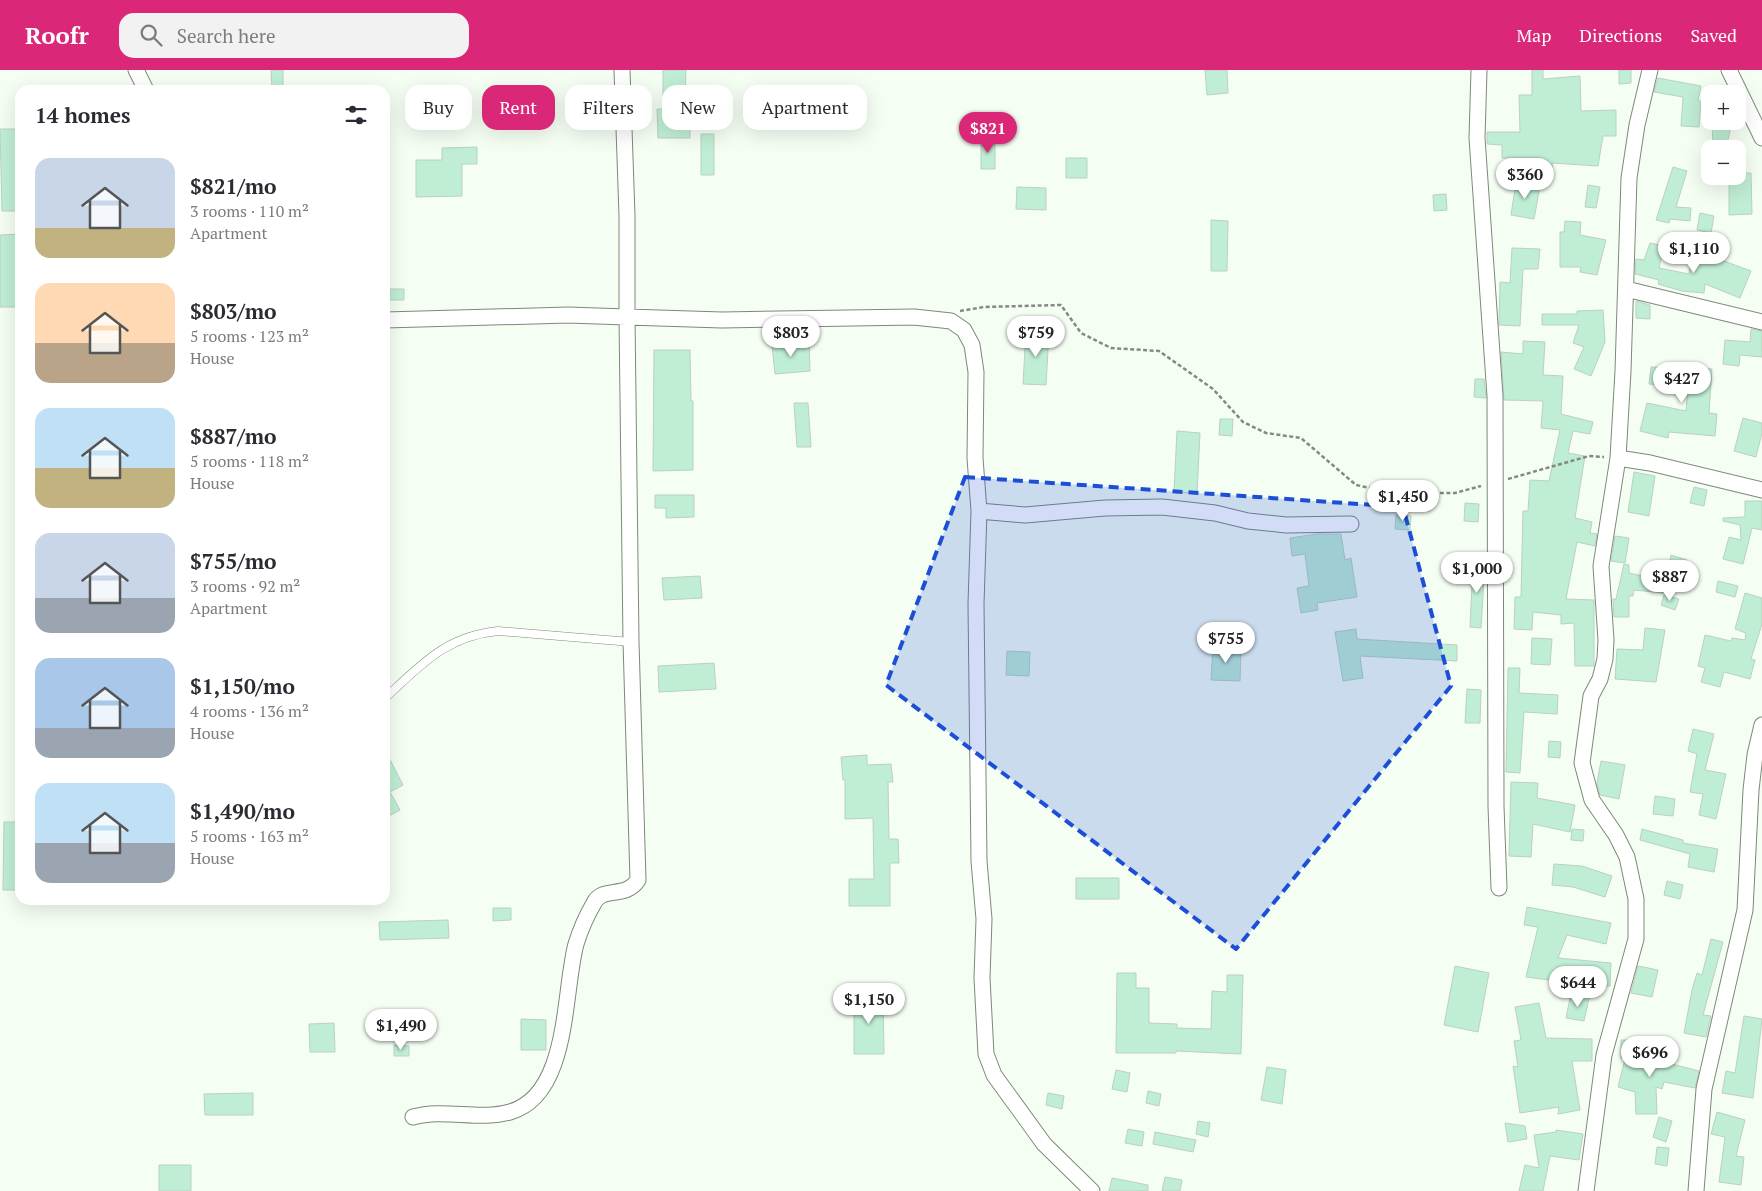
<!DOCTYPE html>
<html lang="en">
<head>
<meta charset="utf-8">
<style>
	:root { --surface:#fff; --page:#f2f2f3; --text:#2b2b33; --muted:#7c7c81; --accent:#db2777 }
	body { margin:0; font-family:"PT Serif",serif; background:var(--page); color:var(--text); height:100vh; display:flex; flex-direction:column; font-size:19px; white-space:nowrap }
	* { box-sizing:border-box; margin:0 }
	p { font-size:16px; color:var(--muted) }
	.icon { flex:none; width:28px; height:28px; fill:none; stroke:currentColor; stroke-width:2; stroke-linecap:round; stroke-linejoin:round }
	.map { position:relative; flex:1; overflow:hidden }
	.details { position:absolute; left:15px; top:15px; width:375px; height:820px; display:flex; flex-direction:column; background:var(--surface); border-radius:15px; box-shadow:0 5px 20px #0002 }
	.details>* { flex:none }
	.top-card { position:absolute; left:405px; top:15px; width:475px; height:45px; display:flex; gap:10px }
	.buttons { position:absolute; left:1701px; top:15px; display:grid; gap:10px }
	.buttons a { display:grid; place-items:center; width:45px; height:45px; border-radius:10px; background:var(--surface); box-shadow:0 5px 20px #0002; font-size:25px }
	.price { position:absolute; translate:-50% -42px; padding:0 11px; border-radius:18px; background:#fff; color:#222; font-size:16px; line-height:32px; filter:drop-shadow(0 1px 2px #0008) }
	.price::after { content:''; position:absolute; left:50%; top:30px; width:15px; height:11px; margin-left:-8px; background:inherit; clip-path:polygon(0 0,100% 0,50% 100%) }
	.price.current { background:var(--accent); color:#fff }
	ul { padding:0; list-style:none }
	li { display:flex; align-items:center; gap:15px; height:125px; padding:0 20px }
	li span { display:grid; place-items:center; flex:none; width:140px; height:100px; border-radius:15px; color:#555 }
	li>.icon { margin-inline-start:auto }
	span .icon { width:60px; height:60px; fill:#fffc; stroke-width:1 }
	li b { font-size:21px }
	h2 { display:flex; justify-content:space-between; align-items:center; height:60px; padding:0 20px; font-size:21px }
	.chip { padding:0 18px; border-radius:15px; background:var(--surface); box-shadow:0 5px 20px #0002; font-size:18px; line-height:45px }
	.chip.current { background:var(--accent); color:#fff }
	header { display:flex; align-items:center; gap:30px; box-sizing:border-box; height:70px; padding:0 25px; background:var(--accent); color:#fff }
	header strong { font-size:24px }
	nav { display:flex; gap:28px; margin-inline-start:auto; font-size:18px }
	.search { width:350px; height:45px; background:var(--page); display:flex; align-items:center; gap:12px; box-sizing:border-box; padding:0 18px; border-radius:15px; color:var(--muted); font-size:19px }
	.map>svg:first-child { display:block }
	.building { fill:#bfeed4; stroke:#bad0c3 }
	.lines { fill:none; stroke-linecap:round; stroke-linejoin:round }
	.service-casing { stroke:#7c8978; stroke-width:9 }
	.minor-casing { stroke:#7c8978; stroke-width:17 }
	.path { stroke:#848a82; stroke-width:2.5; stroke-dasharray:4 2.5; stroke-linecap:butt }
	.service { stroke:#fff; stroke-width:8 }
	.minor { stroke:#fff; stroke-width:15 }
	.marked { fill:#1d4ed8; fill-opacity:0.2; stroke:#1d4ed8; stroke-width:4; stroke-dasharray:10 6; stroke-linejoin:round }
</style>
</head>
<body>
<header>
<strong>Roofr</strong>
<div class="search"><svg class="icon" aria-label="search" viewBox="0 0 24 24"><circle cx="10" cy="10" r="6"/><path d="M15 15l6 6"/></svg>Search here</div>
<nav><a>Map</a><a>Directions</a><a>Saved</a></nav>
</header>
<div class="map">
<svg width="1762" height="1121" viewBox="0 0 1762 1121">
	<rect width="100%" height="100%" fill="#f5fef3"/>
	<path class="building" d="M271,0h12v20h-11z
		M663,0h23l-2,55 6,-1v14h-32l-1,-29h6z
		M1205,0h22l1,23 -21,2z
		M1532,0h11v9l37,-3 1,35 35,-1v26h-13l-5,30 -46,-3 1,11h-12v-16h-39v-13l-15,-1v-12h33l-1,-37h13z
		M1619,0h12v13l-12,1z
		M1658,8l43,8 -3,15h3l-2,26 -18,-1 2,-29 -29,-5z
		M1712,51h20l-6,28h-13z
		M0,59h20v82h-18z
		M701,64h13v41h-13z
		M981,69h14v30h-14z
		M477,77v17h-15v32l-46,1v-37h26v-12z
		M1066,88h21v20h-21z
		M1673,97l14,4 -11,36 15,1 -1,13 -20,-2 -1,4 -13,-3z
		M1738,103h13l1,41 -23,1v-39h9z
		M1516,112l24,4 -6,33 -23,-4z
		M1588,115l12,2 -4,21 -11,-1z
		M1017,117l29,1v22l-30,-1z
		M1446,124l1,16 -13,1 -1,-16z
		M1700,143l14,3 -3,17 -14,-3z
		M1211,150l17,1 -1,50h-16z
		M1565,151l16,1 -1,13 26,5 -9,35 -17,-3 1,-5h-21v-35h4z
		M20,164v73h-20v-72z
		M1650,173l14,3 -5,22 30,6 2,-17 21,2 1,-2 38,14 -11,27 -35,-14 -1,9 -22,-2 -24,-7 1,-4 -24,-6 1,-15 8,1z
		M1512,178l28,1 -2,20h-15l-3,57 -21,-1 1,-43 10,1z
		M390,219h14v11h-14z
		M1636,231l14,4v14l-14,-1z
		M1603,240l2,32 -14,34 -17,-7 10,-22 -11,-4 6,-18h-37v-11h35v-3z
		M1751,259l11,2v26l-22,-2 -1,11 -16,-2 2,-24 25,2z
		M1026,260l23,2 -3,53 -23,-1z
		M1523,271l22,1 -2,33 20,1 -2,38 32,8 -3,12 -17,-3 -5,22 17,3 -10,62 17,4 -2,11 7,1 -2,12 -18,-4 -11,57 28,1v66h-19l-1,-43 -13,1v-9l-28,-3 -1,18 -18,-1 1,-32h6l2,-86h5l2,-31 19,1 11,-51 -19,-2 2,-27 -39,-1 -3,-48 22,2z
		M809,272l1,29 -35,3 -3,-29z
		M654,280h36l1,51h2v69l-40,1z
		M1651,297l61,2 -3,44 8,1 -2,22 -46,-4 -1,6 -28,-7 7,-28 39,8 2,-24 -39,-3z
		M1475,309h9l2,19 -12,-1z
		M794,333h14l3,44h-14z
		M1743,348l19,5v10l-6,24 -22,-6z
		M1220,349h13l-1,17 -13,-1z
		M1177,361l23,2 -3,60 -23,-1z
		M1634,402l21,4 -6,40 -21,-4z
		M1694,417l13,3 -3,16 -14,-3z
		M655,425h39v22l-28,1v-10h-11z
		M1417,429l14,1 -1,11 -13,-1z
		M1745,431h17v29l-10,-2 -9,36 -20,-5 6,-22 12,3 -1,-15 -17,-4v-3l22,-1z
		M1465,433l14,1 -1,18 -14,-1z
		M1396,445l15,1 -1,14 -15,-1z
		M1317,464h24l4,26 6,-2 6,39 -40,6 1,7 -17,3 -4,-25 12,-2 -4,-32 -13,2 -2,-18z
		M1615,466l14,2 -4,25 -14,-2z
		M1671,485l16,5 -3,15 -15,-4z
		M1473,491l12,1 -4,66 -11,-1z
		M1624,494l5,1v8l27,6 1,-5 18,2 -2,18 -39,-4 -1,6h-4v21h-15l-1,-18h3z
		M700,506l2,22 -38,2 -2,-22z
		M1718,511l20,5 -3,11 -19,-5z
		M1745,523l17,5v26l-11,35 4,1 -5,19 -26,-7 -4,15 -19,-5 4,-14 -7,-2 7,-31 26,6 1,-3 13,2 1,-7 -11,-4z
		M1664,525l15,4 -4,11 -14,-5z
		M1645,558l20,2 -9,52 -41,-3 2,-30 26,1z
		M1356,559l1,10 100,6v16l-97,-5 3,22 -20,3 -8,-49z
		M1532,568l20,1 -2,26 -19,-1z
		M1213,576l28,1 -1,34 -29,-1z
		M1007,581l23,1 -1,24 -23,-1z
		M714,593l2,26 -57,3 -1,-26z
		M1508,598h12l-1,25 39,2 -1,19 -33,-2 -4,61 -14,-1z
		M1467,619l14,1 -1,33h-15z
		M1693,659l21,5 -9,36 21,4 -10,45 -17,-4 4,-21 -13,-2 7,-38 -9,-3z
		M1549,671l12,1 -1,16 -12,-1z
		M385,680l18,35 -13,7 10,18 -15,8z
		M867,685v10l24,-1 2,18h-5l1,57h9l1,24h-9v43h-41v-27h25l-1,-61 -28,1v-39h-2l-2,-23z
		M1601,691l24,4 -6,34 -19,-4 -3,-12z
		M1511,712l27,1 -1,15 38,7 -5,27 -37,-8 -2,33 -22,-1z
		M1655,726l20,3 -2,17 -20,-2z
		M4,752h16v68h-17z
		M1572,759l12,1 -1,11 -12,-1z
		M1642,759l41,11v3l35,6 -4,23 -26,-5 2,-13 -50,-14z
		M1554,794l28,2 30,10 -7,21 -32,-10 -21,-2z
		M1076,808h43v21h-43z
		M1667,811l16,4 -3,14 -16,-4z
		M1527,837l84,16 -5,21 -39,-9 -9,23 53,5 -1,23 -18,-1v4l-19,-4v-2l-47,-6 12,-50 -14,-2z
		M493,838h18v12l-18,1z
		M448,850l1,18 -69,2 -1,-18z
		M1711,869l12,3 -20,73 8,1 -5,21 -22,-4 8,-43 5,-17 5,2z
		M1455,896l34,7 -11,59 -34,-7z
		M1638,896l20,4 -6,27 -21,-4z
		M1117,903h19v15h13v35l28,1v4l34,1 1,-38 15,1v-17h16l-2,79 -65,-3v2h-60z
		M1590,924l-6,27 -18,-3 4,-20z
		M854,926h29l1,58h-30z
		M1539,933l7,35 46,1v22h-20l8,49 -22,4 1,-7 -39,6 -7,-47 5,1 -4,-26 7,-1 -6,-33z
		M1744,946l18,3 -9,79 -31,-5 4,-22 9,2z
		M521,949l25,1v30h-25z
		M334,953l1,29h-25l-1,-28z
		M1621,970h12v14l66,17 -4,17 -31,-6 -2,7 -6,-2 1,27h-21l-1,-22 -17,-5 7,-28 -4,-1z
		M394,975l15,1v10h-15z
		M1267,997l19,3 -4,34 -21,-4z
		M1116,1000l14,3 -3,19 -15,-3z
		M1148,1021l13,3 -2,12 -13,-3z
		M253,1023v22h-48l-1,-21z
		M1048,1023l16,3 -2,13 -16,-4z
		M1717,1042l28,8 -9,36 8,1 -3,28 -22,-3 6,-45 -14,-3z
		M1659,1047l13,4 -6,21 -13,-5z
		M1198,1051l12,2 -2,14 -12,-3z
		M1505,1053l20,3 2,13 -19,3z
		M1128,1059l16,3 -2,14 -17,-3z
		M1556,1060l27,4 -4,26 -29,-4 -7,35h-24l6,-26 14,3 -5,-33 22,-3z
		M1155,1062l41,8 -3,12 -40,-8z
		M1657,1077l12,1 -2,18 -12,-2z
		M159,1095h32v26h-32z
		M1165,1107l17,3 -2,11h-18z
		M1112,1108l36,7v6h-39z"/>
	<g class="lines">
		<defs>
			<path id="service" d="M385,628c36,-33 61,-62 113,-67l133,11"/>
			<path id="minor" d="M136,0l10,20
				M622,0l5,146v101l95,3 192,-3 37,4 13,9 8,15 4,27 -1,86 4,53 -3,93 3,257 5,58 -2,59 4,76 8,21 50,69 48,47
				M1479,0l-2,68 18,258 1,410 3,82
				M1650,0l-13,55 -8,53 -6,193 -5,87 32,5 112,27
				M1729,0l33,68
				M1626,219l136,33
				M385,250l183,-5 59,2 4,325 7,238c-12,19 -36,6 -44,23 -7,12 -14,28 -18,41 -13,48 -6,151 -66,168 -32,9 -65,-4 -97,5
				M979,441l46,4 80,-7 57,-1 53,6 33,8 38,4 65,-1
				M1586,1121l18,-136 32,-116v-40l-9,-42 -11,-22 -24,-35 -10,-37 9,-67 9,-17 5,-20 1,-19 -5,-74 17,-108
				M1696,1121l8,-102 41,-179 6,-120 4,-35 7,-30"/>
		</defs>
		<use href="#service" class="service-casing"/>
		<use href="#minor" class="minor-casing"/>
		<path class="path" d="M960,241l24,-4 77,-2 20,28 30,15 48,3 54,38 30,33 23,11 35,5 55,47 37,8h62l26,-7
			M1508,409l81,-23 15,1"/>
		<use href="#service" class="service"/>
		<use href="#minor" class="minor"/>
	</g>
	<path class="marked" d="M965,407l438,30 48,179 -215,263 -350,-264z"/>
</svg>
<div class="buttons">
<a>+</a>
<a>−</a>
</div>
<b class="price current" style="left:988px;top:84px">$821</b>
<b class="price" style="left:1525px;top:130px">$360</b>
<b class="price" style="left:1694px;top:204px">$1,110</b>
<b class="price" style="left:791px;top:288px">$803</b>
<b class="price" style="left:1036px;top:288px">$759</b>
<b class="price" style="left:1682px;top:334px">$427</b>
<b class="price" style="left:1403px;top:452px">$1,450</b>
<b class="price" style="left:1477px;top:524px">$1,000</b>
<b class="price" style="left:1670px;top:532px">$887</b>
<b class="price" style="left:1226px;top:594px">$755</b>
<b class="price" style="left:1578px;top:938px">$644</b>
<b class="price" style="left:869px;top:955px">$1,150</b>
<b class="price" style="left:401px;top:981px">$1,490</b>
<b class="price" style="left:1650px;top:1008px">$696</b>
<div class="top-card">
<a class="chip">Buy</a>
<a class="chip current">Rent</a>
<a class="chip">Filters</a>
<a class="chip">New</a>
<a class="chip">Apartment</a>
</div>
<section class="details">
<h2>14 homes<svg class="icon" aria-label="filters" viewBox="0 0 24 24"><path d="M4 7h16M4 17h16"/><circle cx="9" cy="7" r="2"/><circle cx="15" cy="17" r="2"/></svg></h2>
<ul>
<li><span style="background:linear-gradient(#c9d6e8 70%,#c2b280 0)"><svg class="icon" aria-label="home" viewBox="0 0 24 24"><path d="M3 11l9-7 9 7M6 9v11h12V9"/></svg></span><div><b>$821/mo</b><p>3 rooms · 110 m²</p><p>Apartment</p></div></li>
<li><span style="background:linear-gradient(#ffd9b3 60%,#b9a48a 0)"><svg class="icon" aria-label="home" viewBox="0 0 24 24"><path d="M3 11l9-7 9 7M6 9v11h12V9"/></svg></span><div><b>$803/mo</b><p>5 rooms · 123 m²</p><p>House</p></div></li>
<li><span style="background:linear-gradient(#bfe0f5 60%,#c2b280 0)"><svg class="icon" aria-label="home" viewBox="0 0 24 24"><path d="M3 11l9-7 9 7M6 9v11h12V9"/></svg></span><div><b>$887/mo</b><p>5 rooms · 118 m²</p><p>House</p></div></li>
<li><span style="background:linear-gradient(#c9d6e8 65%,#9aa5b1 0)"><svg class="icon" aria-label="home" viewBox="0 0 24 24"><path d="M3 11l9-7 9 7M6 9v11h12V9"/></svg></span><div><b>$755/mo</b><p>3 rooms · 92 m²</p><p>Apartment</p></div></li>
<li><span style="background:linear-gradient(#a9c7e8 70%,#9aa5b1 0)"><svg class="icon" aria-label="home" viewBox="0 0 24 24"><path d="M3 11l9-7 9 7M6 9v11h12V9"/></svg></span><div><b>$1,150/mo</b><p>4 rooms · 136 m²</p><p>House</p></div></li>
<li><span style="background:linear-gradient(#bfe0f5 60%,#9aa5b1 0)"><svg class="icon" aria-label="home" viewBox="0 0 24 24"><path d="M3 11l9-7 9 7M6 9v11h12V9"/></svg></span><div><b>$1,490/mo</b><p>5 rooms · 163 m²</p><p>House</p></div></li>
</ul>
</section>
</div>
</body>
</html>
